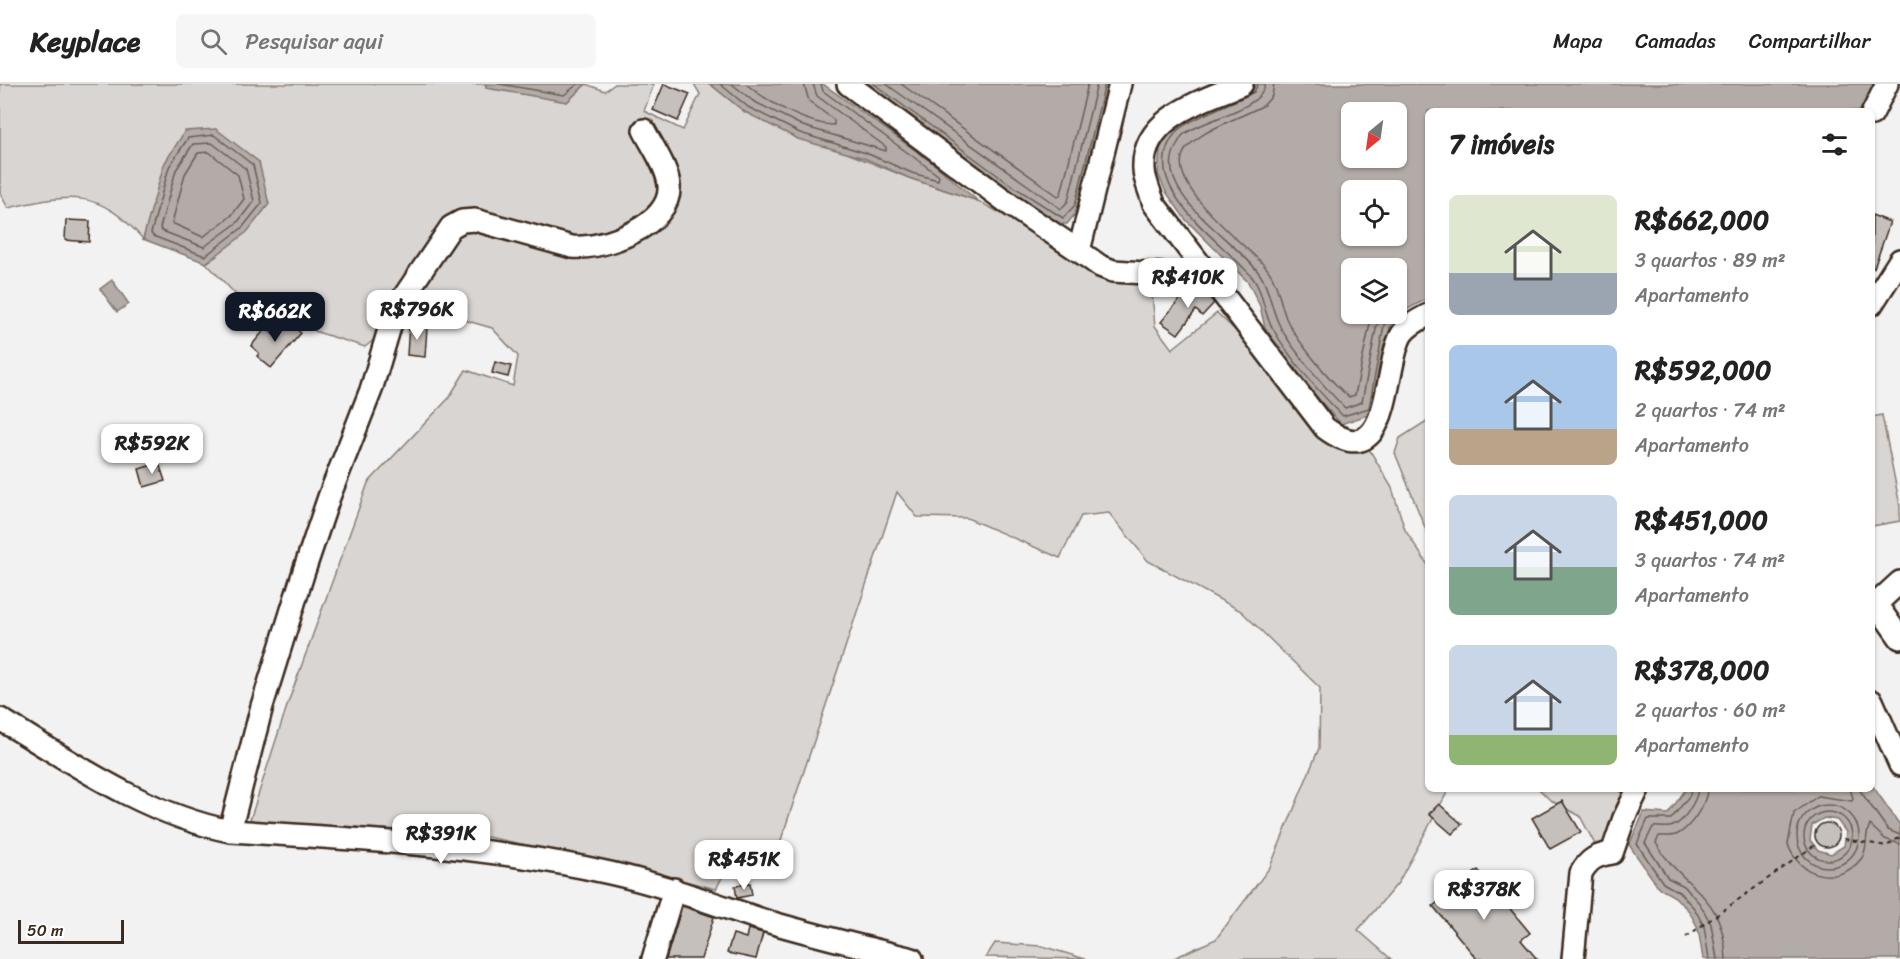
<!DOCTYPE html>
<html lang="pt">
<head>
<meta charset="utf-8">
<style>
	:root { --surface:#fff; --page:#f6f6f6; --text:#222; --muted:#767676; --line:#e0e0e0; --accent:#111827 }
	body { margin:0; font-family:Sriracha,sans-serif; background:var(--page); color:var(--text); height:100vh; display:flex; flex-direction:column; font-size:22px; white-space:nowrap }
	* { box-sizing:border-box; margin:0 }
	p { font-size:20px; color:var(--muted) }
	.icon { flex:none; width:33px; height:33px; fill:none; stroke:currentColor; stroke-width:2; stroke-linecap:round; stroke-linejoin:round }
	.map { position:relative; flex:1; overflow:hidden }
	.drawer { position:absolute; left:1425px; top:24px; width:450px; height:684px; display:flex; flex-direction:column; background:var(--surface); border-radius:9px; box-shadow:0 2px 4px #0004 }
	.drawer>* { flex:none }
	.needle { width:39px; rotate:209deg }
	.tools { position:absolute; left:1341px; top:18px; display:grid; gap:12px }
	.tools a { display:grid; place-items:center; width:66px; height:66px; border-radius:9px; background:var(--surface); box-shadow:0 2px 4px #0004; font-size:30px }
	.scale { position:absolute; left:18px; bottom:15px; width:106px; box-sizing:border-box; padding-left:6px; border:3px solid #3b2a1e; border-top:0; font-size:16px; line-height:21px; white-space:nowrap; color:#3b2a1e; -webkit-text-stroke:4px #fff; paint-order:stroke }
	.price { position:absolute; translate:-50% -51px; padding:0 14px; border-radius:12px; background:#fff; color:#222; font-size:20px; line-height:39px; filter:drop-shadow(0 2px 3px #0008) }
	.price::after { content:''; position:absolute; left:50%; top:36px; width:18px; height:14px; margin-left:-9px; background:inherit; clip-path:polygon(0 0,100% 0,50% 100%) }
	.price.selected { background:var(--accent); color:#fff }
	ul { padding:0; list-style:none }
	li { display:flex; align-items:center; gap:18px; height:150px; padding:0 24px }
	li span { display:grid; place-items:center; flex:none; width:168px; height:120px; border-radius:9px; color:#555 }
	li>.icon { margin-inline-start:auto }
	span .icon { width:72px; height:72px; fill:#fffc; stroke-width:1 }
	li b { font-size:26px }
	h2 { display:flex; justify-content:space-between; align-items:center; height:72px; padding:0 24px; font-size:26px }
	header { display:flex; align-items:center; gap:36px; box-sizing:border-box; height:84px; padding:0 30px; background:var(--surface); border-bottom:2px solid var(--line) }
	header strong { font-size:28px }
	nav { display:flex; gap:33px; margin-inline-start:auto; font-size:21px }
	.search { width:420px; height:54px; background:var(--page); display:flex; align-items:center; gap:15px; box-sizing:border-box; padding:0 21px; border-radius:9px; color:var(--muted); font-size:22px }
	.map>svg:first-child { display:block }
	.green { fill:#d8d5d2; stroke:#8a8078; stroke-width:1.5 }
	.water { fill:#b2aba7; stroke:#827770; stroke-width:1.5; fill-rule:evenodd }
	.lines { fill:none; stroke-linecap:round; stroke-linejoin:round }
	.shore { stroke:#6b5e55; stroke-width:1.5 }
	.building { fill:#c6c0bd; stroke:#3b2a1e; stroke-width:1.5 }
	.minor-casing { stroke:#3b2a1e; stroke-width:26 }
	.path { stroke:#3b2a1e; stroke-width:2; stroke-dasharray:4.5 4.5; stroke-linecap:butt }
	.minor { stroke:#fff; stroke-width:21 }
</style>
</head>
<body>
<header>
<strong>Keyplace</strong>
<div class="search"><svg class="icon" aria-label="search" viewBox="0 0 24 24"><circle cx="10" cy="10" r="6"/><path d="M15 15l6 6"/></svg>Pesquisar aqui</div>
<nav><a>Mapa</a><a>Camadas</a><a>Compartilhar</a></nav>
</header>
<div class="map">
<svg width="1900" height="875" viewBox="0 0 1900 875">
	<rect width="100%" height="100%" fill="#f3f2f2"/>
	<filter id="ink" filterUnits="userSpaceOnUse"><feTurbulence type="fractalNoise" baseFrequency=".0167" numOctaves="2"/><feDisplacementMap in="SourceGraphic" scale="12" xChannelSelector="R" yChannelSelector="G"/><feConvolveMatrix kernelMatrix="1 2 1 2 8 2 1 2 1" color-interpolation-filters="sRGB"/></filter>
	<g filter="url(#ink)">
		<path class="green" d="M0,0h486v3l81,15 19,-18 19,7 10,-7h39l-10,27 39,19 17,-36 -6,-10h16l35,28 164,66 69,23 55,30 56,41 21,6 41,5 4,43 17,23 45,-36 43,41 46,60 62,33 24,41 13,42 23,35v224h21l-51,94 -40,47 33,29h-219l44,-20 54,-72 49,-119 1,-60 -79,-77 -93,-50 -39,-48 -28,3 -21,42 -93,-40 -50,-1 -20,-25 -122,366 -46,6 -13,25 -96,-25 -152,-31 -219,-10 40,-123 79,-217 80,-84 18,-29 47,16 5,-30 -26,-28 -31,-9 -7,-13c-34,-7 -64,21 -89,41l-48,-15 -46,-30 -31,-3 -34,-36 11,-7 -66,-43 -8,26c-45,-51 -73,-45 -135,-31l-8,-15z
			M1882,331l18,91v15l-28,5v-109z
			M1428,336v115l-33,-82 5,-15z
			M1539,705h79l9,9 -19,49 -10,3 -18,-34 -30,-16z
			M995,859l47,3 43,13 -99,-2z"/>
		<path class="water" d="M486,0h100l-19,18 -81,-14z
			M710,0h113l111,80 44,37 -69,-23 -45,-20 -66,-19 -53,-27z
			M864,0h247l-31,124 -13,16h-10z
			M1257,0h617l5,10 -11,17h-440v187l-31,17 -7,12 -16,86 -33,11 -39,-43 -37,-53 -5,-22 -12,-24 -62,-62 -20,-28 -8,-18 2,-25 13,-24zM1352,28h44v46h-44zM1352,106h44v46h-44zM1352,184h44v46h-44z
			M216,45l43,33 10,42 -22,28 -41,31 -63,-24 21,-75 21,-33z
			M112,196l17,24 -12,8 -17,-23z
			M1872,701l28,40v134h-197l-5,-31 -9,-17 -14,-14 -16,-9 -30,-43 15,-33 24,2 18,-25h186zM1824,734l13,2 9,12 -2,14 -13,8 -13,-4 -8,-10 2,-15z"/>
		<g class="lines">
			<path class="shore" d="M499,0l65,11 14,-11
				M720,0l28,23 52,26 66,20 46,20 26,7 1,-4 -9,-7 -107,-78 -2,-7
				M732,0l21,17 50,25 83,25v-4l-69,-51 -4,-12
				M746,0c22,18 59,40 88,41v-5l-25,-19 -5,-17
				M874,0l134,99 55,35 12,-13 30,-121
				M886,0l175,125 7,-8 29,-117
				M901,0l157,112 3,-2 27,-110
				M1258,0l-4,8c-15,8 -69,29 -77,39 -46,54 46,110 75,146 12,15 11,35 20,50 18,33 45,63 71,89l26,-8 15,-83 7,-11
				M1265,0c-1,25 -65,36 -82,51 -3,3 -5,8 -7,12 -26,47 64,95 85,129 9,15 10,31 17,46 9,22 50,69 67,86l17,-6 15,-78 5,-10
				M1274,0l-2,12 -8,9c-21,12 -73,28 -81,49 -14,33 59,88 80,110 15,15 16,36 23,54 9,21 45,64 63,79l6,-2 17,-81
				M214,51l39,30 9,38 -20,25 -37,28 -52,-20 -2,-3 18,-66 19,-29z
				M212,59l34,26 8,32 -17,22 -33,24 -42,-16 -2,-3 16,-58 17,-26z
				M209,68l29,23 6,24 -13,17 -28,21 -31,-14 13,-49 13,-21z
				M1691,705l-1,6 -19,24h-23l-11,25 26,39 16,9 15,16 10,18 5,33
				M1698,705c-1,11 -14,33 -25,37 -6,3 -14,0 -20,1l-8,16 23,35 16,8 16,18 11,20 6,35
				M1707,705c0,14 -16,38 -29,45 -6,3 -12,2 -19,2l-3,7c28,49 67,46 70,116
				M1850,705l3,9 -1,3 -34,-5 -24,17 -6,31c10,33 51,43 73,15 8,-10 3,-25 9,-34l15,14 15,5
				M1859,705l29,41 12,5
				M1797 752a31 31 0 1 1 62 0a31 31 0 1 1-62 0Z
				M1804 752a24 24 0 1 1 48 0a24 24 0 1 1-48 0Z"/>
		</g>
		<path class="building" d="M664,0l26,10 -12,27 -25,-11z
			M1872,131l18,7 -16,46h-2z
			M66,136l24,1 -1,21 -24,-2z
			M1189,204l14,1 11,14 -12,13 -6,-6 -18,24 -17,-12z
			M286,236l15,13 -30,35 -14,-12 2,-3 -8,-7 15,-18 8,7z
			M409,241l18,2 -2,30 -18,-2z
			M495,278l16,4 -3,11 -16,-4z
			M159,379l6,18 -21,6 -5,-18z
			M1562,717l19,31 -31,17 -18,-31z
			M1439,720l23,20 -10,10 -23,-20z
			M1815 751a12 12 0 1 1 24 0a12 12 0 1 1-24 0Z
			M1478,786l52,63 -9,7 16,19h-60l-44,-53z
			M750,799l2,12 -15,3 -2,-12z
			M682,822l32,11 -13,42h-35z
			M748,845l15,4 -7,26 -29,-6 6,-19 13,4z"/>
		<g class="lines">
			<defs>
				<path id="minor" d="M848,0l164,122 67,45 41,-167
					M1242,0c-37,16 -101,33 -98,85 0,11 7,25 10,35l171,224c68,51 58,-64 77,-94 6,-9 17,-14 26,-19
					M1872,30l15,-30
					M1079,167l21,15 13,5 97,6
					M1872,220l28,-44
					M1876,520l24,-22
					M1872,523l4,-3 24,34
					M1872,617l28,64
					M0,635c73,44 145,95 230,112 128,8 255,14 380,42 54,12 104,31 156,48 48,14 97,26 146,38
					M230,747l32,-125 42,-135 25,-74 42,-107 20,-67 10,-22 50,-74 11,-6 13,-1 97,27c31,3 100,-22 97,-61 -1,-18 -17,-40 -25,-56
					M653,875l21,-70
					M1573,875l8,-86c8,-14 16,-18 31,-20l12,-35 14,-29"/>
			</defs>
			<use href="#minor" class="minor-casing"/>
			<path class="path" d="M1844,755l43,7 13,-9
				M1686,853l129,-92"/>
			<use href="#minor" class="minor"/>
		</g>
	</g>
</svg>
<div class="tools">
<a><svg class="needle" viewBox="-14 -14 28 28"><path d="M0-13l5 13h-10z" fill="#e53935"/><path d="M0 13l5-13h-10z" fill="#767676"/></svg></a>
<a><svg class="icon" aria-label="locate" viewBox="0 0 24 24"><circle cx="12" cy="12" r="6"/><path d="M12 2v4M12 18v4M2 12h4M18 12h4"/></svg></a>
<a><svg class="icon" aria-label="layers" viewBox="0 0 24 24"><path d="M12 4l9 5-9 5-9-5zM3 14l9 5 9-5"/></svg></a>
</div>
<div class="scale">50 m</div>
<b class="price" style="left:1188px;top:225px">R$410K</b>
<b class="price" style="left:417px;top:257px">R$796K</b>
<b class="price selected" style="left:275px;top:259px">R$662K</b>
<b class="price" style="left:152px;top:391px">R$592K</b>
<b class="price" style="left:441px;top:781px">R$391K</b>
<b class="price" style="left:744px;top:807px">R$451K</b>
<b class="price" style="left:1484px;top:837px">R$378K</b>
<section class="drawer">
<h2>7 imóveis<svg class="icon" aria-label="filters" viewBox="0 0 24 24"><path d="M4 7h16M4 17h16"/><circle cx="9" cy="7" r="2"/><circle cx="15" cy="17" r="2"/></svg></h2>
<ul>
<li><span style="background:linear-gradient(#dfe7d0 65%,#9aa5b1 0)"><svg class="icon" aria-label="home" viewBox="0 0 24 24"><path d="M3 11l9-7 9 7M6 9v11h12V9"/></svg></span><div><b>R$662,000</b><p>3 quartos · 89 m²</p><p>Apartamento</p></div></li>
<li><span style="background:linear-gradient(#a9c7e8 70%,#b9a48a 0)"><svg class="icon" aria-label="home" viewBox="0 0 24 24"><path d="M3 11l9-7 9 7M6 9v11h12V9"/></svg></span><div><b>R$592,000</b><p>2 quartos · 74 m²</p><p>Apartamento</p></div></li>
<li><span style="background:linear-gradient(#c9d6e8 60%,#7fa58c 0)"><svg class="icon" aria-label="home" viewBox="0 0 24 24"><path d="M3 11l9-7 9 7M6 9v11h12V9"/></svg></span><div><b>R$451,000</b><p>3 quartos · 74 m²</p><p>Apartamento</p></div></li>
<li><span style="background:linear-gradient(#c9d6e8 75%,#8fb573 0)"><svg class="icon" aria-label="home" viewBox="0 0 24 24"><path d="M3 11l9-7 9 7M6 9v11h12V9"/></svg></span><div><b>R$378,000</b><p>2 quartos · 60 m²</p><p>Apartamento</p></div></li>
</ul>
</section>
</div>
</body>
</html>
